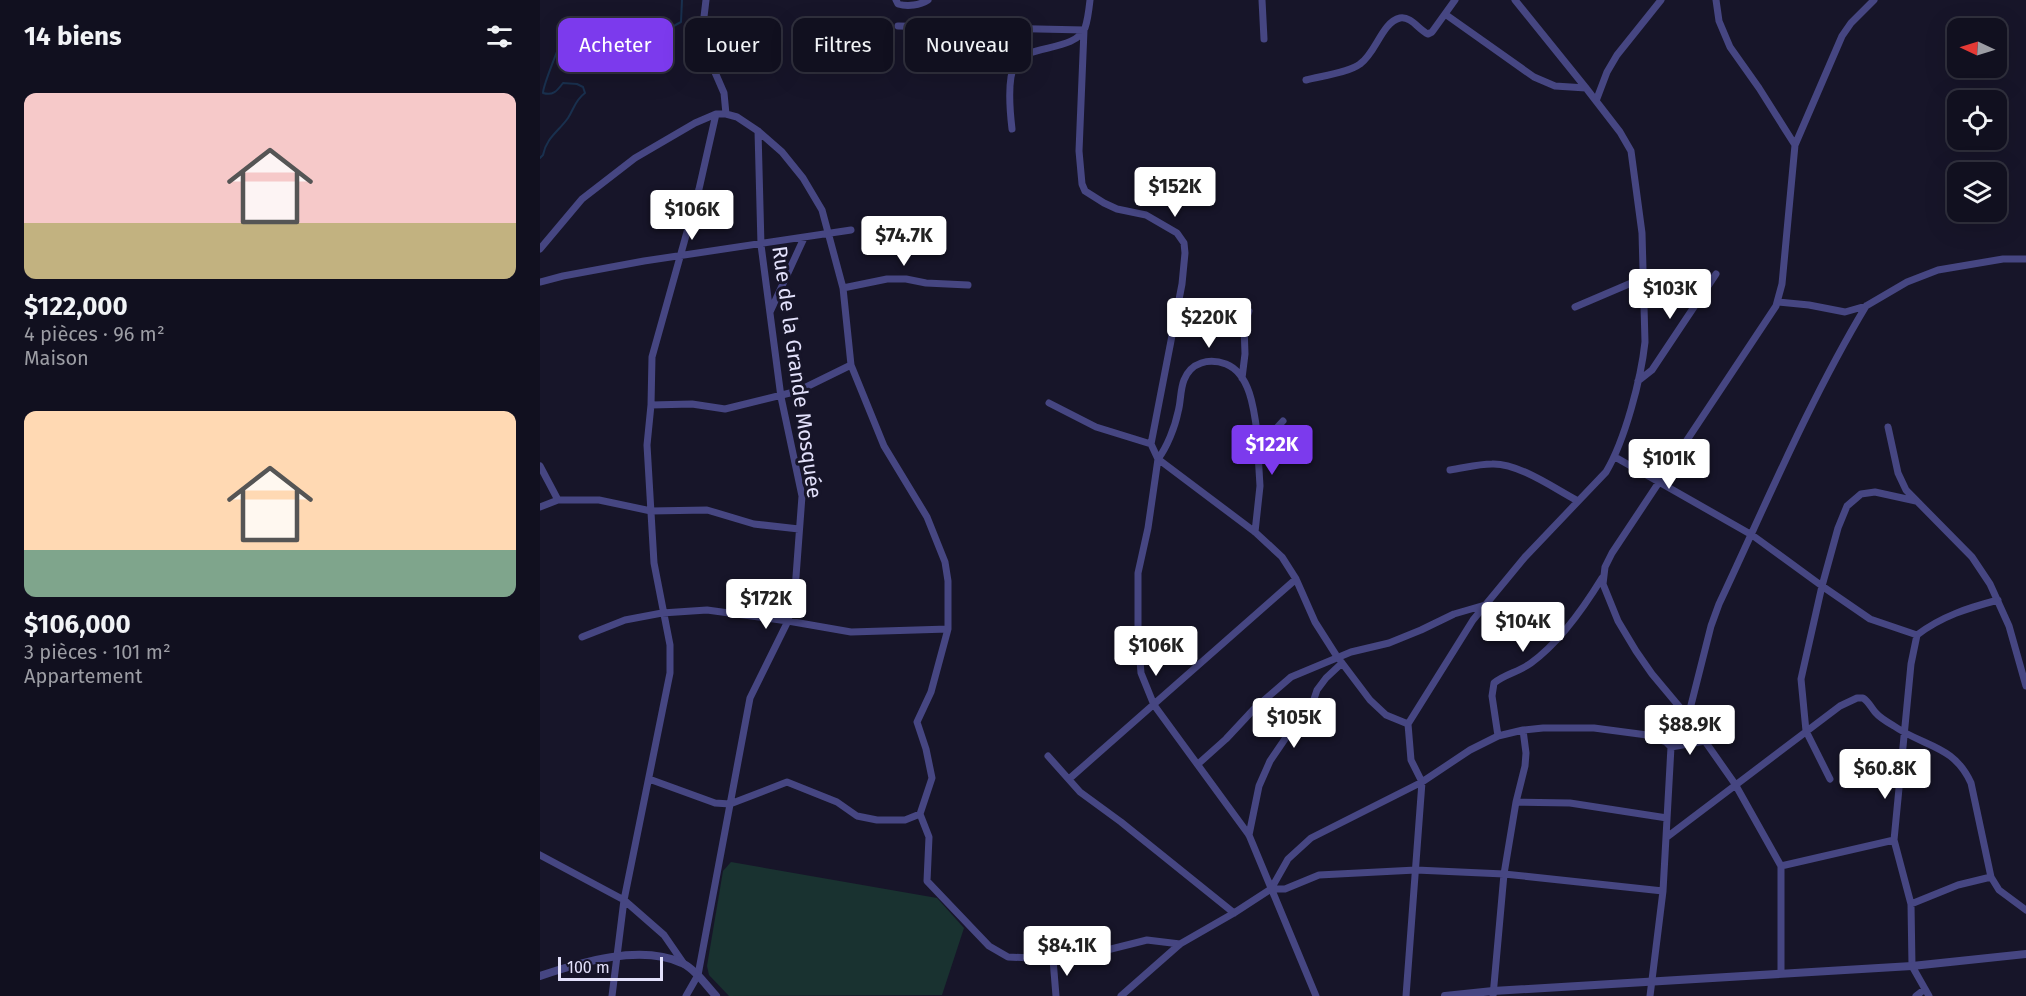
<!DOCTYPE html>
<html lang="fr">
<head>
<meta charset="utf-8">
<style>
	:root { --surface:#11101f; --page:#1e1e2c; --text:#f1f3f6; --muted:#9c9da4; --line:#30303d; --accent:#7c3aed }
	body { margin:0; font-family:"Fira Sans",sans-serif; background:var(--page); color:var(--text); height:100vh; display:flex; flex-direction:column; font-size:22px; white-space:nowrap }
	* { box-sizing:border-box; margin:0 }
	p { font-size:20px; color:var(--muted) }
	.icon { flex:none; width:33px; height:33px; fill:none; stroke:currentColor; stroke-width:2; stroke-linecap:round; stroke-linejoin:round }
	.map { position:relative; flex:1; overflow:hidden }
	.panel { display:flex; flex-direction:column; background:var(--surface); width:540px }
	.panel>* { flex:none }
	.guide { position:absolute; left:18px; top:18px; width:570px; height:54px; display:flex; gap:12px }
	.needle { width:39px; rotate:274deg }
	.buttons { position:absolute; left:1407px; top:18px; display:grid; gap:12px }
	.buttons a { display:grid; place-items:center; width:60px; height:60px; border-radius:12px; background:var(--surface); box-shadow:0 6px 24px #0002,0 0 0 2px var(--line); font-size:30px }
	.scale { position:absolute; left:18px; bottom:15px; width:105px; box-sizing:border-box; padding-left:6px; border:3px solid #e3e1fb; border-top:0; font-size:16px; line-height:21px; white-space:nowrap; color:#e3e1fb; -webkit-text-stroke:4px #171529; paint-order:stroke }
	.price { position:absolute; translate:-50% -51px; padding:0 14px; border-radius:6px; background:#fff; color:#222; font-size:20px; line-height:39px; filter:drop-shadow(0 2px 3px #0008) }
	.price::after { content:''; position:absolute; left:50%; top:36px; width:18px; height:14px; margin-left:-9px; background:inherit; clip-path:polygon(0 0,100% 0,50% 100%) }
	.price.active { background:var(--accent); color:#fff }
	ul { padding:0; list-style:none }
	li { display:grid; align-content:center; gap:12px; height:318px; padding:0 24px }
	li span { display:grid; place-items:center; height:186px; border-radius:12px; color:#555 }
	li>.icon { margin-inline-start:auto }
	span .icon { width:108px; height:108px; fill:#fffc; stroke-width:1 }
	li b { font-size:26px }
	h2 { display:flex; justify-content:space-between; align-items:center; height:72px; padding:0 24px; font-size:26px }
	.pill { padding:0 21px; border-radius:12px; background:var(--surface); box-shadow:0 6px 24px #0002,0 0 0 2px var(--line); font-size:21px; line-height:54px }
	.pill.active { background:var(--accent); color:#fff }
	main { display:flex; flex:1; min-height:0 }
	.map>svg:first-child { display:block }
	.green { fill:#193230 }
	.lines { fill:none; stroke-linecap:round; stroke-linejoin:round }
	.stream { stroke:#19304e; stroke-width:2 }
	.minor { stroke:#464682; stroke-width:7 }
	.tertiary { stroke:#464682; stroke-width:8 }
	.labels { text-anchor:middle; stroke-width:6; stroke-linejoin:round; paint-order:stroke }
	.street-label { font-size:21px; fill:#e3e1fb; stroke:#171529 }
</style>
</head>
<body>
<main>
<section class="panel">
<h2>14 biens<svg class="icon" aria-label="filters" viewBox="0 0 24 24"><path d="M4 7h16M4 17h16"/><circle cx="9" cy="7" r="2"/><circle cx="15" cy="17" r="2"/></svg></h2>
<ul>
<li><span style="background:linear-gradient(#f6c9c9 70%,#c2b280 0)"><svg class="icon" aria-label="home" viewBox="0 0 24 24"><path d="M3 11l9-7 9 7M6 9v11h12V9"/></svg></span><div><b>$122,000</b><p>4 pièces · 96 m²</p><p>Maison</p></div></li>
<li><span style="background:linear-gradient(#ffd9b3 75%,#7fa58c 0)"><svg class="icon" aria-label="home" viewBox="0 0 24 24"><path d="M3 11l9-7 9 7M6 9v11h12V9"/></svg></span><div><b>$106,000</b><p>3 pièces · 101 m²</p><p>Appartement</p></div></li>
</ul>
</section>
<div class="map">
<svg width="1486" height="996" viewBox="0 0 1486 996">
	<rect width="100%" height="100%" fill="#171529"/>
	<path class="green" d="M191,862l206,36 27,30 -22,67 -213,1 -20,-21 -2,-9 16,-95z"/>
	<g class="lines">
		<path class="stream" d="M0,158l3,-3c3,-17 16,-24 25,-37 6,-9 7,-18 17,-25l-2,-6 -6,-3 -14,-1c-6,8 -10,13 -20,10 0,-7 18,-53 23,-61h12l13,-5 13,10 27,10h5l9,-5 12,-2 13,-12 11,-6 1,-22"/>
		<path class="minor" d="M166,0l-3,25 1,22 20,46 2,21
			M356,0l2,4c10,3 22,1 30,-4
			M722,0l2,39
			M1176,0l3,21 11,26 29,41 36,57 -13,139 -6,22 -164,247 -7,14 -2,17 15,37 18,30 16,23 36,43 47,67 46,82v107
			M905,14l89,63 21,9 31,2
			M358,26l186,4 -5,121 3,33 3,7 19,12 13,6 29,6 31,18 7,10 1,10 -3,31 -31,160
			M766,80c15,-4 42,-7 54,-16 16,-11 22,-42 40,-46 11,-2 19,12 28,16l4,-2 23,-32
			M1056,101l11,-29 10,-17 44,-55
			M472,129c-2,-17 -5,-50 3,-65 11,-20 60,-12 70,-36 3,-9 4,-19 5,-28
			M1255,145l47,-109 9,-13 23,-23
			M0,249l42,-50 53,-41 60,-35 21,-9h10l11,3 21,14 24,21 21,26 19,32 21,78 8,77 33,81 43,71 18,45 3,19v48l-17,63 -14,30 9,27 6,29 -12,36 -15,6h-28l-20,-4 -20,-14 -50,-20 -57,22 -15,-1 -66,-24
			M0,282l23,-6 81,-15 207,-31
			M303,288l44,-9h19l20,4 42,2
			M1238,302l31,3 36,7 21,-6 41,-24 31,-12 65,-11h23
			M1035,307l68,-29
			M230,312l34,-74
			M702,378l3,-24 -1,-29 5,-14
			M1098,381l14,-11 64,-96
			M509,403l47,24 55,17 7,15 -10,69 -10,45v63l3,37 13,32 95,130 67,161
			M111,405l41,-1 33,5 73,-18 53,-26
			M1348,427l10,46 8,17 66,67 18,27 19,42 17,60
			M719,447c-4,-25 -5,-72 -33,-83 -17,-6 -35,-2 -42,16 -4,10 -3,22 -6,32 -3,15 -11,35 -20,47l97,73 27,25 14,22 19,43 21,33 34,45 16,15 22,9
			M1075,457l137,78 70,51 48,33 47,16c25,-19 51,-27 81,-35
			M0,466l18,34
			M910,470c14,-2 28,-6 42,-6 27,-1 63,25 86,37
			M0,507l18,-7h41l52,11 56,-1 47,14 45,5
			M715,532l5,-46 -2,-33 1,-6 24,-26
			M1377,635l-6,29 -17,176 17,64 1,62 17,30
			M42,637l43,-17 37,-7 45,-3 81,11 63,11 97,-3
			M1148,717l23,-91 8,-22c47,-100 90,-203 147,-298
			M958,736l-6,-40 2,-13c11,-9 25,-11 37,-20 29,-21 52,-54 71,-85
			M1131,747l34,-6
			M508,756l32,36 41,30 113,91
			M658,764l28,-25 28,-30 37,-32 60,-25 38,-9 32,-13 33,-16 31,-9
			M529,779l227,-200
			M1290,779l-24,-48 -5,-52 21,-93 16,-58 9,-22 14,-12 14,-2 41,9
			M976,802l54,1 97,15
			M380,814l9,23 -2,44 62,65 19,11 45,2 30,-3 64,-16 33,4
			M709,835l10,-49 11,-25 17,-25 23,-25 7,-21 9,-12 16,-15
			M1127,837l173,-131 17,-8h6c5,3 8,9 12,14 5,6 12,10 19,14 30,21 60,19 77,57l20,94 8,13 27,20
			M0,855l84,45 40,35 20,29
			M1241,866l113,-26
			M731,889h14l34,-14 97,-5 88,4 159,17
			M1371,904l47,-19 33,-8
			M513,959l3,37
			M72,996l12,-96 46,-227v-28l-16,-82 -7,-118 4,-40 1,-48 47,-168 17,-75
			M146,996l12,-21 52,-277 38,-77 7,-31 7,-94 -21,-99 -20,-152 -3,-114
			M581,996l59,-52 54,-31 37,-24 17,-30 23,-21 111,-56 48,-32 28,-14 25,-6 20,-2h51l53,7 19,7 5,5 -8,144 -13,105
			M866,996l16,-214 -11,-22 -3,-36 65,-104 52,-63 81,-85c19,-32 35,-93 39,-130l-3,-109 -11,-82 -11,-19 -34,-44 -71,-88
			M953,996l11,-122 12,-72 9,-36 1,-13 -3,-23
			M1376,996l9,-7"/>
		<path class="tertiary" d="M0,976c41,-14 101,-32 142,-13 14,7 24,22 34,33
			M905,996l48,-5 419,-25 114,-12"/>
	</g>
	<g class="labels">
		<g class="street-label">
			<text transform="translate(257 372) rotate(82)" y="7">Rue de la Grande Mosquée</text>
		</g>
	</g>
</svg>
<div class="buttons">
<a><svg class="needle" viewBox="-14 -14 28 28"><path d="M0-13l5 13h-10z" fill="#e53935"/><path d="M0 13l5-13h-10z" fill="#9c9da4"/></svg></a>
<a><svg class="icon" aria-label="locate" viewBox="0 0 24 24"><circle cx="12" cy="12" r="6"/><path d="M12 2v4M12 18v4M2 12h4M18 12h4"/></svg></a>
<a><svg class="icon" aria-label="layers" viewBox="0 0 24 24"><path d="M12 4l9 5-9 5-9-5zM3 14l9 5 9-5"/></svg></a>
</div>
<div class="scale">100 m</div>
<b class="price" style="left:635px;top:218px">$152K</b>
<b class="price" style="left:152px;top:241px">$106K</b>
<b class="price" style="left:364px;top:267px">$74.7K</b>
<b class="price" style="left:1130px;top:320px">$103K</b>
<b class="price" style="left:669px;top:349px">$220K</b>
<b class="price active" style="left:732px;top:476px">$122K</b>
<b class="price" style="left:1129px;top:490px">$101K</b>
<b class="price" style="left:226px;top:630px">$172K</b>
<b class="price" style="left:983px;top:653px">$104K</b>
<b class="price" style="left:616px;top:677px">$106K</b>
<b class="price" style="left:754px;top:749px">$105K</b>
<b class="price" style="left:1150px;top:756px">$88.9K</b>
<b class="price" style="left:1345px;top:800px">$60.8K</b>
<b class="price" style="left:527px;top:977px">$84.1K</b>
<div class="guide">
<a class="pill active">Acheter</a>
<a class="pill">Louer</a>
<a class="pill">Filtres</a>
<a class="pill">Nouveau</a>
</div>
</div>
</main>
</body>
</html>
